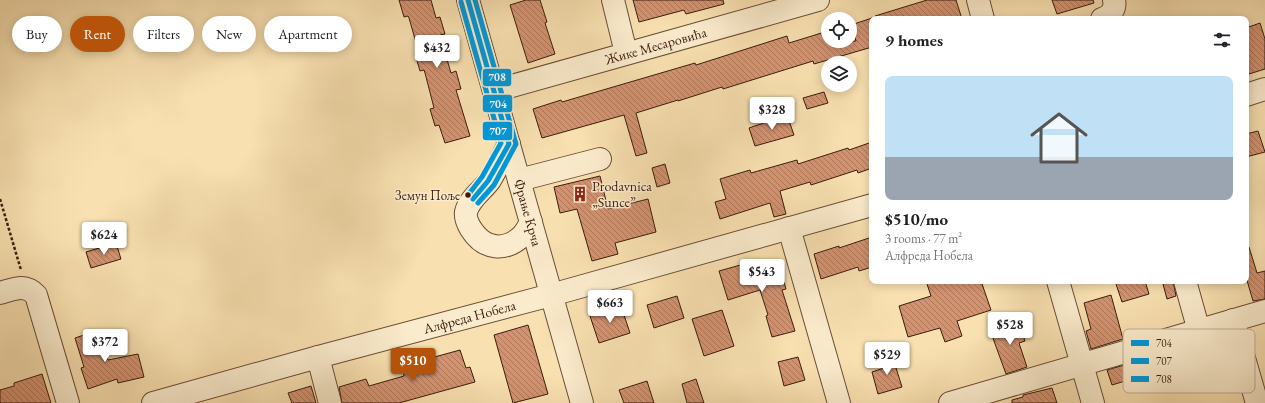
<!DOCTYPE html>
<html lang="en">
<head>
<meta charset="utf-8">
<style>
	:root { --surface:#fff; --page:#f2f2f2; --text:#202124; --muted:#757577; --line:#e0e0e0; --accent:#b45309 }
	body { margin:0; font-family:"EB Garamond",serif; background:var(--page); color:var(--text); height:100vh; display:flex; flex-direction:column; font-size:15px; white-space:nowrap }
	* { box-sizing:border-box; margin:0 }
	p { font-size:13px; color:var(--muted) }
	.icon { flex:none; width:22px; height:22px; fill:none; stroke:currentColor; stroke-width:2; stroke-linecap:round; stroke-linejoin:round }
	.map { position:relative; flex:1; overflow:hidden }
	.details { position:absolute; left:869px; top:16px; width:380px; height:268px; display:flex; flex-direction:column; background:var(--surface); border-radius:8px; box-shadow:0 2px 10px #0003 }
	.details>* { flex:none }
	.guide { position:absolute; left:12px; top:16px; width:380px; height:36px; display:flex; gap:8px }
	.controls { position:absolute; left:821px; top:12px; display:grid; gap:8px }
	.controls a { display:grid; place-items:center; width:36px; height:36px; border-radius:50%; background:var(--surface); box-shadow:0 2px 10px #0003; font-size:20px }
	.price { position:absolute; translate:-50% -34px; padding:0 9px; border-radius:4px; background:#fff; color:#222; font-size:13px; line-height:26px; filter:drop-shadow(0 1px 2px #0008) }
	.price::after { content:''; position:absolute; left:50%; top:24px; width:12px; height:9px; margin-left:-6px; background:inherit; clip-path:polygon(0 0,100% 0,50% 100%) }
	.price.on { background:var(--accent); color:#fff }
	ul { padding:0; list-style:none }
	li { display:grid; align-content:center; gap:8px; height:212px; padding:0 16px }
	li+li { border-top:1px solid var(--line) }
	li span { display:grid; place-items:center; height:124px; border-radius:8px; color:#555 }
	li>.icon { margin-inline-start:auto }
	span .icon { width:72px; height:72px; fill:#fffc; stroke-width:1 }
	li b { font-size:17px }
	h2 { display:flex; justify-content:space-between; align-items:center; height:48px; padding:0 16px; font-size:17px }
	.chip { padding:0 14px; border-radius:18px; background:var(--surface); box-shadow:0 2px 10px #0003; font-size:14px; line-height:36px }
	.chip.on { background:var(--accent); color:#fff }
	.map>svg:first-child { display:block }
	.building { fill:url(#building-back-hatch); stroke:#3b1c0e }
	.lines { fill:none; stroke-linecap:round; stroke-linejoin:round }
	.minor-casing { stroke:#6a4d36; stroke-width:24 }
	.path { stroke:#3b1c0e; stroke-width:2.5; stroke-dasharray:3 2; stroke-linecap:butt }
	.minor { stroke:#faebcc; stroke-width:22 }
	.bus-1-casing { stroke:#faebcc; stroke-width:8 }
	.bus-2-casing { stroke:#faebcc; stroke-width:8 }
	.bus-3-casing { stroke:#faebcc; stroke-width:8 }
	.bus-1 { stroke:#0098da; stroke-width:5 }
	.bus-2 { stroke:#0098da; stroke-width:5 }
	.bus-3 { stroke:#0098da; stroke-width:5 }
	.bus-dot { fill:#3b1c0e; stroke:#faebcc; stroke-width:1.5 }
	.labels { text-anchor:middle; stroke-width:3; stroke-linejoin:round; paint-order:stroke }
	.bus-label { font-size:13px; fill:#3b1c0e; stroke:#faebcc; text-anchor:end }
	.street-label { font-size:14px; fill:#3b1c0e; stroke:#faebcc }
	.poi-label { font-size:14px; fill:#3b1c0e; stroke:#faebcc; text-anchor:start }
	.key { fill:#faebcc; stroke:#c1ad93; stroke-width:1 }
	.key-label { font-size:11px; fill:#3b1c0e }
	.line-badge { stroke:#faebcc; stroke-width:1.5 }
	.badge-label { font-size:11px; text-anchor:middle; font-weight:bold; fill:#fff }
</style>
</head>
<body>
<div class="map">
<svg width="1265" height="403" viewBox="0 0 1265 403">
	<defs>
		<pattern id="building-back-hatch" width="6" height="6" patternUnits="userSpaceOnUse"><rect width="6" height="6" fill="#d49370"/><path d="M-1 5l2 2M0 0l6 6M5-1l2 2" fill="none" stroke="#ad775a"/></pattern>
	</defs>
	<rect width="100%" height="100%" fill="#f8e0b0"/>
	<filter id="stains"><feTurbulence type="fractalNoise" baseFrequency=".005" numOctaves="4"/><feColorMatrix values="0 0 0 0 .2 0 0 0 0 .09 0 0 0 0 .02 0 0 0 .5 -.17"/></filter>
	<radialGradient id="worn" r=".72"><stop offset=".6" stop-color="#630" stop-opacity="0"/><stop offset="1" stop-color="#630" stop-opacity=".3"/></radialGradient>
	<path class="building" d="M399,0h32l5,18 4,-1 5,17 -5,1 11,38 5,-2 5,18 -5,1 14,46 -25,7 -6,-18 -4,1 -5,-17 4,-1 -9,-35 -1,-3 -4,1 -5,-17 4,-1 -10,-35 -1,-2 -4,1z
		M526,0h14l7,22 -2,1 10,31 -27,9 -18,-58z
		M633,0h90l1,4 -38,10 -2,-4 -45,12z
		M927,0h29l6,19h-86l-1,-3z
		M1052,0h41l1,3 -37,11z
		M872,18v29l-58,17 -1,-3 -90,28 -1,-2 -44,14v-1l-42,13 11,40 -11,3 -12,-41 -82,23 -9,-29 28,-9 1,2 133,-39 1,2 91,-29 2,7 39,-12v10h28l-5,-16z
		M1260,23l5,16v30l-16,5 -3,-11v-35z
		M824,92l4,11 -21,6 -4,-11z
		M787,115l7,20 -39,11 -6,-18z
		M1258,131l7,21 -19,5v-23z
		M872,142v26l-14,5 -1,-3 -46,15 -1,-3 -30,9 6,23 -12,3 -4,-14 -50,16 -5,-17 11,-3 -6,-20 30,-9 1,3 46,-13 1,4 50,-16 1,2z
		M665,164l5,19 -13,4 -5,-19z
		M600,176l8,33 40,-10 8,33 -41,11 3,11 -26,7 -15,-52 -17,4 -6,-26z
		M872,237v30l-13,4 -1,-4 -37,12 -7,-25 25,-8v2z
		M116,243l5,16 -30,9 -5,-16z
		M1246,247h3l8,26 8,-2v28l-12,2 -7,-24z
		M744,264l3,10 32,-10 7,25 -4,1 13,41 -23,6 -6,-21 2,-1 -8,-25 -32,10 -9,-29z
		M926,281h55l10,29 -34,11 5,15 -17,6 -5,-14 -32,9 -9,-31 32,-10z
		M1115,281h30l4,13 -27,8z
		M1173,281l3,15 -9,3 -4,-15z
		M1111,295l12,44 -32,10 -5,-18 5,-2 -7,-26z
		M677,296l7,22 -30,10 -7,-23z
		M621,306l9,27 -31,10 -9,-27z
		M722,310l12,36 -30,10 -12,-37z
		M1018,320l7,21 -6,2 8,24 -21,7 -16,-44z
		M528,325l20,69 -35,9 -19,-68z
		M99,330l9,30 30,-6 6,23 -26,6 -1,-4 -29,10 -7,-21 3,-1 -9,-29z
		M460,350l6,18 4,-1 5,15 -76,21h-57l-3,-16 27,-8 3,7 35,-10 -2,-10z
		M892,355l10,32 -24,7 -6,-22 12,-4 -3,-9z
		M798,357l7,23 -21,6 -6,-24z
		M1131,363l4,15 -23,7 -5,-15z
		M42,374l9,29h-51v-13l14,-4v-3z
		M696,379l8,24h-17l-5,-19z
		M647,381l7,22h-30l-5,-13z
		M311,386l5,17h-24l-4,-10z
		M1052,388l5,15h-45v-3l11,-3v-2z"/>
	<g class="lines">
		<defs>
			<g id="minor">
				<path id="s1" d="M468,0l114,403"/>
				<path d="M613,0l13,53"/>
				<path d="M978,0l5,19"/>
				<path d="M1102,19c9,-3 14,-11 12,-19"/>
				<path id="s2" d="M494,91l324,-91"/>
				<path d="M1246,95l19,-6"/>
				<path d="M509,144c-6,12 -12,24 -19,36 -7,10 -21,19 -24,32 -1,6 2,12 5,17 13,21 35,23 52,6 3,-4 6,-9 8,-13"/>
				<path d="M519,180l81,-21"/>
				<path d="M789,228l50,175"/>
				<path d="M1058,281l35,122"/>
				<path d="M1185,281l14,50"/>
				<path d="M0,293c14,-4 25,-10 36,2l32,108"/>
				<path d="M1233,320l24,83"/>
				<path d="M318,357l12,46"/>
				<path id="s3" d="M153,403l165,-46 233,-62 321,-90"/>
				<path d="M950,403l315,-92"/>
			</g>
		</defs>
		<use href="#minor" class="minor-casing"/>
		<path class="path" d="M0,199l21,71"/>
		<use href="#minor" class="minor"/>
		<defs>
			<path id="bus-1" d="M468,0l41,144 -21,37 -15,18"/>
			<path id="bus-2" d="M461,2l40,141 -19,34 -14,18"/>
			<path id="bus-3" d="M475,0l41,144 -22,41 -16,18"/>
		</defs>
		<use href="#bus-1" class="bus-1-casing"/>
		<use href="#bus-2" class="bus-2-casing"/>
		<use href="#bus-3" class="bus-3-casing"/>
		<use href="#bus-1" class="bus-1"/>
		<use href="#bus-2" class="bus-2"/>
		<use href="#bus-3" class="bus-3"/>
	</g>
	<defs>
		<symbol id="building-bare" viewBox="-9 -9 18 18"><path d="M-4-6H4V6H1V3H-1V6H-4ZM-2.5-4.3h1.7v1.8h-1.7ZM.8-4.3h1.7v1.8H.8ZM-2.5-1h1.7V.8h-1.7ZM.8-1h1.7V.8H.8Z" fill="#8f2418" stroke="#faebcc" stroke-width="2.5" paint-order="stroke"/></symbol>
	</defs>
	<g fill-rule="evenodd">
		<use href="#building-bare" x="569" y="183" width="22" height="22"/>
	</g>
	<circle class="bus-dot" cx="468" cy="195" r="3.5"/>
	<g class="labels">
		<g class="bus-label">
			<text x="460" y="200">Земун Поље</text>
		</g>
		<g class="street-label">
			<text dy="5" stroke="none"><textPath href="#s2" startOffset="168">Жике Месаровића</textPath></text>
			<text dy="5" stroke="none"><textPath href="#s1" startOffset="221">Фрање Крча</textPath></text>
			<text dy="5" stroke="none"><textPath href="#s3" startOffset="328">Алфреда Нобела</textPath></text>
		</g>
		<g class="poi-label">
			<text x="592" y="191">Prodavnica<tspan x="592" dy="16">„Sunce”</tspan></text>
		</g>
	</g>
	<rect x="1123" y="329" width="132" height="64" rx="6" class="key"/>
	<rect x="1131" y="340" width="18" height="6" fill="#0098da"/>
	<rect x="1131" y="358" width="18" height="6" fill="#0098da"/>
	<rect x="1131" y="376" width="18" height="6" fill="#0098da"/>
	<g class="key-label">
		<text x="1156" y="347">704</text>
		<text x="1156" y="365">707</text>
		<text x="1156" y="383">708</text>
	</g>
	<g class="line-badge">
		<rect x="482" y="68" width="30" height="19" rx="4" fill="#0098da"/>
		<rect x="482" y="94" width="31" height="19" rx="4" fill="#0098da"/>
		<rect x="482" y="121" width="31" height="20" rx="4" fill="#0098da"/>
	</g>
	<g class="badge-label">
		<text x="497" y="81">708</text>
		<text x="498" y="108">704</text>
		<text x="498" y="135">707</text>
	</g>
	<rect width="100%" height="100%" filter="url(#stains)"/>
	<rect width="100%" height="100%" fill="url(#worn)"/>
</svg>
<div class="controls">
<a><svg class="icon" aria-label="locate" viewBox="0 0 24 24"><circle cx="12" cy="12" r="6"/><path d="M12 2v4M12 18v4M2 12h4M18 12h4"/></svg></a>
<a><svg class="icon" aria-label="layers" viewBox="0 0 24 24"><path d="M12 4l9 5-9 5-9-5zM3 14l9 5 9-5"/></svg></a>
</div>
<b class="price" style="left:437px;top:69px">$432</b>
<b class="price" style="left:772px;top:131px">$328</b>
<b class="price" style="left:104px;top:256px">$624</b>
<b class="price" style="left:762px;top:293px">$543</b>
<b class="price" style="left:610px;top:324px">$663</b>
<b class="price" style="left:1010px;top:346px">$528</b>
<b class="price" style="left:105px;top:363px">$372</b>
<b class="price" style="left:887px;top:376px">$529</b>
<b class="price on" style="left:413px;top:382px">$510</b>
<div class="guide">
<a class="chip">Buy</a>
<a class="chip on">Rent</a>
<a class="chip">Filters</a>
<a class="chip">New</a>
<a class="chip">Apartment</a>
</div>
<section class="details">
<h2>9 homes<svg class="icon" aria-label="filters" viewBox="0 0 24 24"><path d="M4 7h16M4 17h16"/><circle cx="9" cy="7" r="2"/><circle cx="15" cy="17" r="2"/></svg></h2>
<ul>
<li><span style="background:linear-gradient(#bfe0f5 65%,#9aa5b1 0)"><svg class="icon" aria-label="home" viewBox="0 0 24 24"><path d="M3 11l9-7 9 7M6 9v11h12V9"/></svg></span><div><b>$510/mo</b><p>3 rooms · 77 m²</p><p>Алфреда Нобела</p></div></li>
</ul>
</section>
</div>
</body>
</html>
